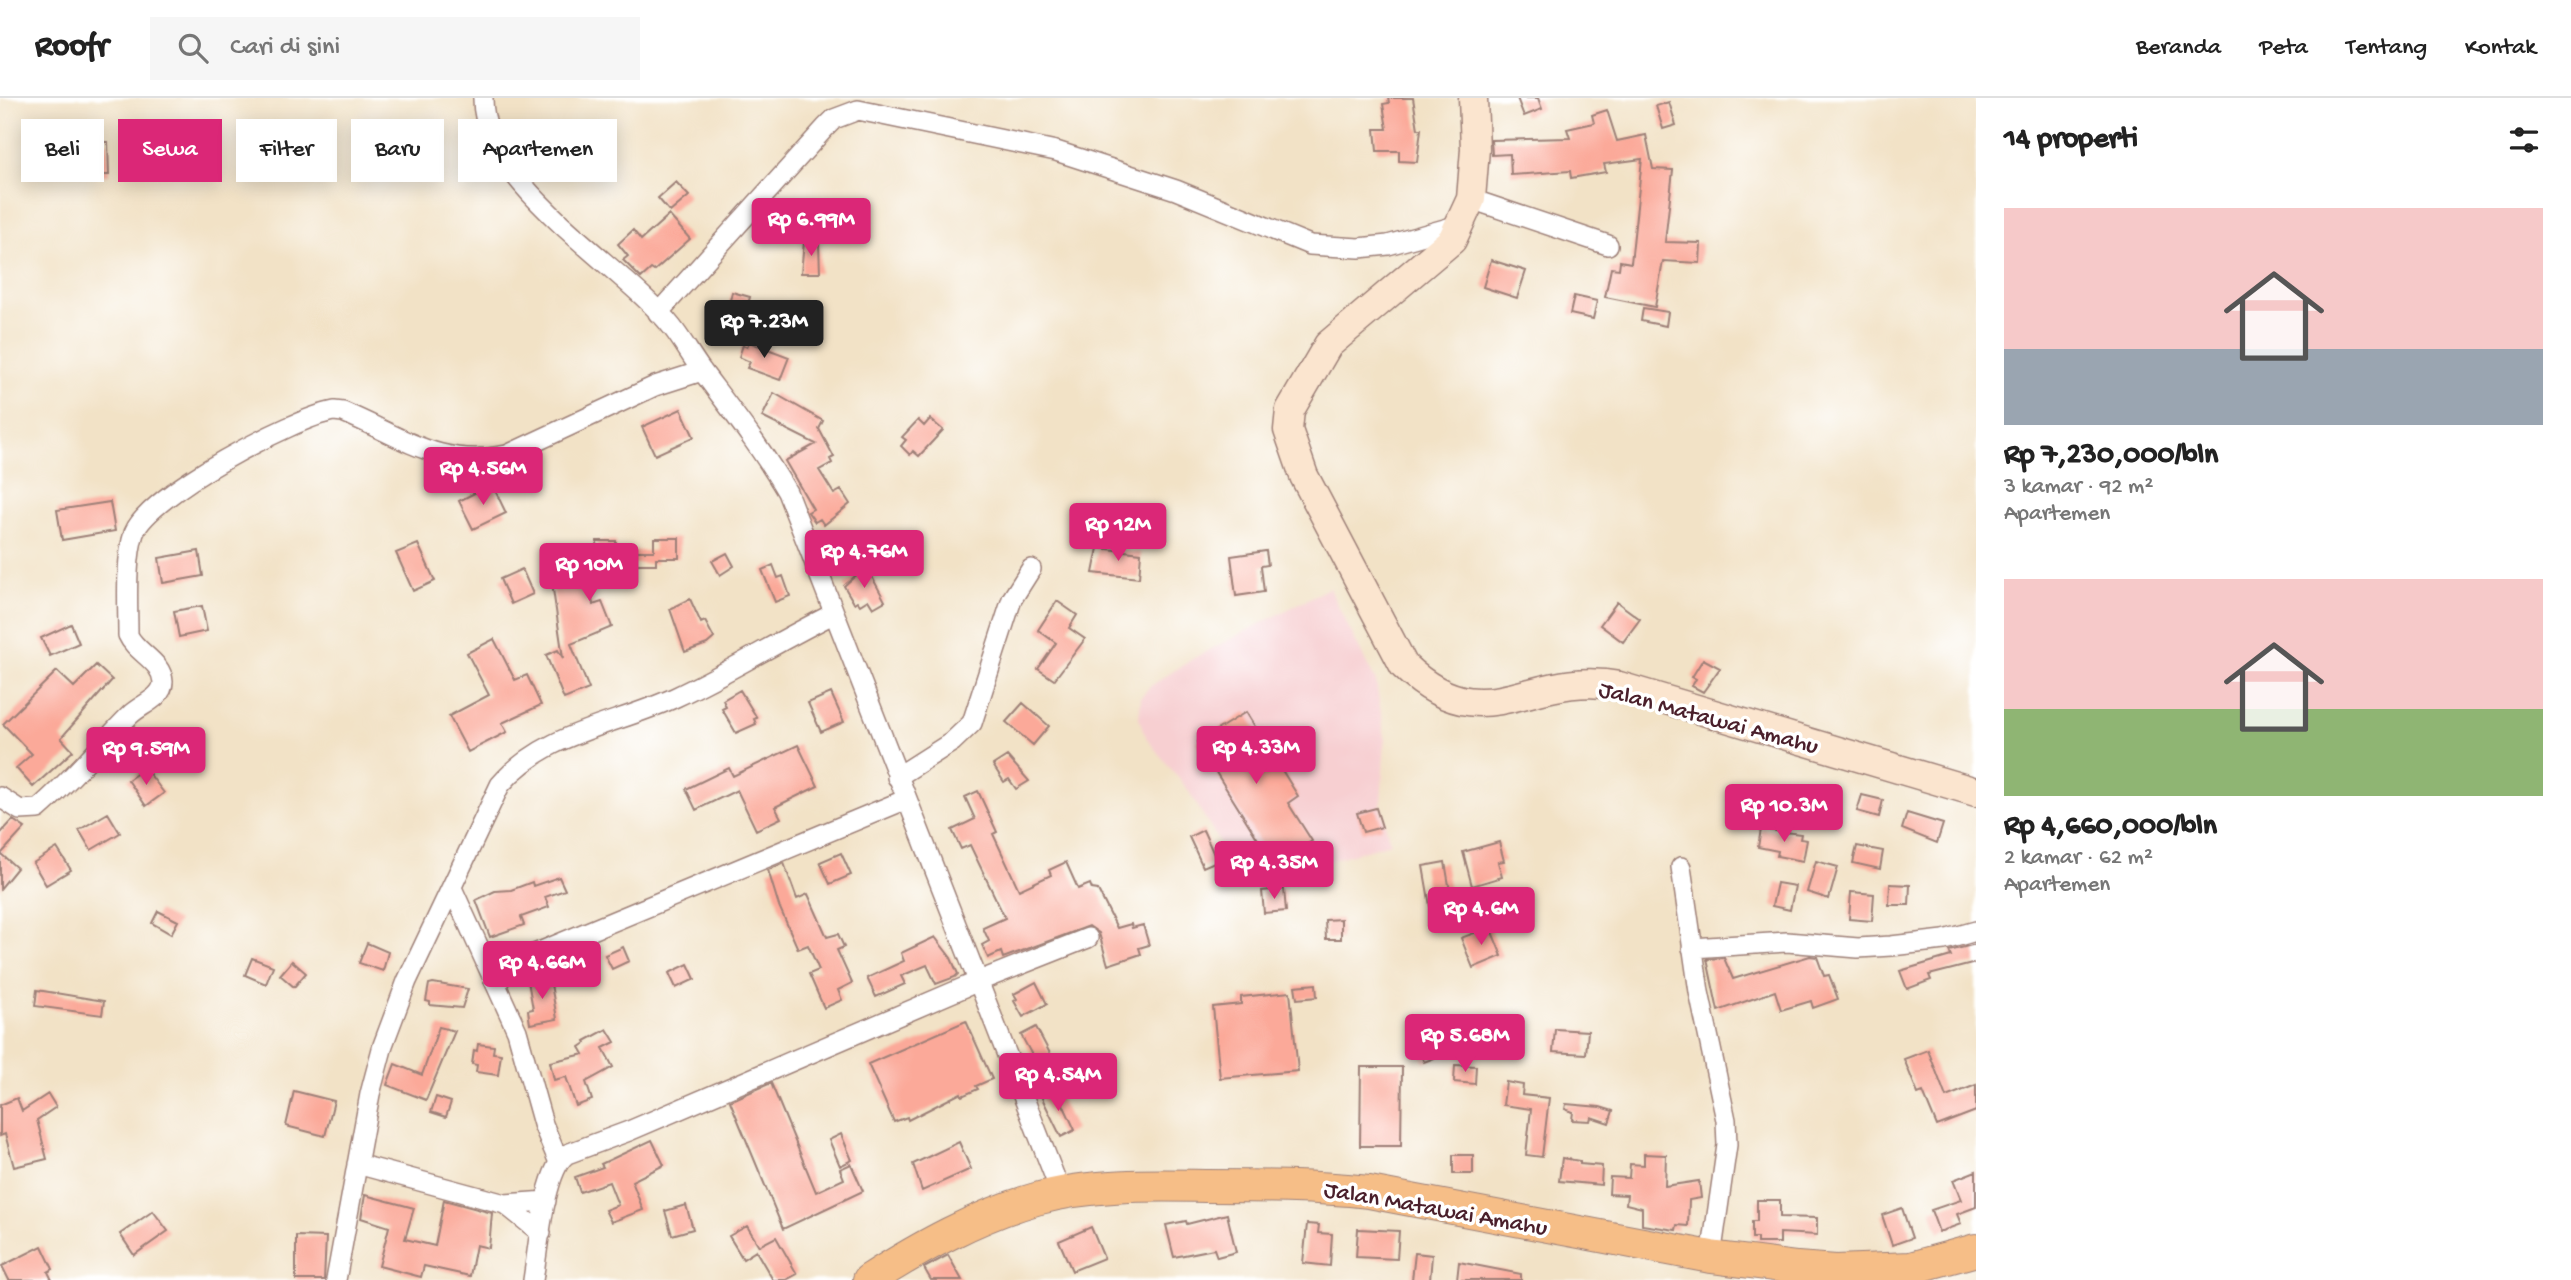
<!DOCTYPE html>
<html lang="id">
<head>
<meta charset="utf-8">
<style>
	:root { --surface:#fff; --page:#f6f6f6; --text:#222; --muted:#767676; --line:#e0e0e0; --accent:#db2777 }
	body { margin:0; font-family:"Gochi Hand",sans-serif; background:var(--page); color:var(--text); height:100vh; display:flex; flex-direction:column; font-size:26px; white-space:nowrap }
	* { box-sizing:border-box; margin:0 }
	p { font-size:23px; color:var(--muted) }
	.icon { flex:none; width:38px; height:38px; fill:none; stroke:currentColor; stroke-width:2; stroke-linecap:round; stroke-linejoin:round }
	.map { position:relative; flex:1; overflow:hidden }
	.panel { display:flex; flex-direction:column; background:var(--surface); width:595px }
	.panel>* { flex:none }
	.guide { position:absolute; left:21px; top:21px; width:665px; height:63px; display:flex; gap:14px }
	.price { position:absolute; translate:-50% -60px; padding:0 16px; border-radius:7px; background:var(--accent); color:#fff; font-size:23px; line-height:46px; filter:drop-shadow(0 2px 4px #0008) }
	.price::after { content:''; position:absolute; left:50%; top:42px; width:21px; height:16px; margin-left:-10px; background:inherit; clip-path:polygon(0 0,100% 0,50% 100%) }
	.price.on { background:#222; color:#fff }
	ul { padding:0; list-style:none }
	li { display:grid; align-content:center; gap:14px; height:371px; padding:0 28px }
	li span { display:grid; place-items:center; height:217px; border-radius:0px; color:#555 }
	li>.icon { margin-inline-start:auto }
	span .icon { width:126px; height:126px; fill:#fffc; stroke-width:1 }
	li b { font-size:30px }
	h2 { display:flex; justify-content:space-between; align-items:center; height:84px; padding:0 28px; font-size:30px }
	.chip { padding:0 24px; border-radius:0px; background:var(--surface); box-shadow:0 4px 18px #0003; font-size:24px; line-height:63px }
	.chip.on { background:var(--accent); color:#fff }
	header { display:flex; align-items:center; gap:42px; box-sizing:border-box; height:98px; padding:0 35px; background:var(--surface); border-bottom:2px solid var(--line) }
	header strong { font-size:33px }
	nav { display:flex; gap:38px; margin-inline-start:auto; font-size:24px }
	.search { width:490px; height:63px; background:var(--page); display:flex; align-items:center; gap:18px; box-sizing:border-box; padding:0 24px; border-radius:0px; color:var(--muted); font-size:26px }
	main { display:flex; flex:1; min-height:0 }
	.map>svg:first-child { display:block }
	.built { fill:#f7cfd1 }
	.building { fill:#fba999 }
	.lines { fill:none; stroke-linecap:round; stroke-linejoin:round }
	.minor-casing { stroke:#9e8078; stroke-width:22 }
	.secondary-casing { stroke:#9e8078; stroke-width:31 }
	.trunk-casing { stroke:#9e8078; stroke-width:34 }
	.minor { stroke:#fff; stroke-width:19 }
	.secondary { stroke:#fbe5cf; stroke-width:28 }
	.trunk { stroke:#f6be87; stroke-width:32 }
	.labels { text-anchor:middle; stroke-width:7; stroke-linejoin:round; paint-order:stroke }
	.street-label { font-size:24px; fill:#4a1f2b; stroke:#fff }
</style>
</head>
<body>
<header>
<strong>Roofr</strong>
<div class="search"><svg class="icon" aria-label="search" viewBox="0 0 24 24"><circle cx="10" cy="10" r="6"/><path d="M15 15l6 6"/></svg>Cari di sini</div>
<nav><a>Beranda</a><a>Peta</a><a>Tentang</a><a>Kontak</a></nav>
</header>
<main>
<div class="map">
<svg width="1976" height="1182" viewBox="0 0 1976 1182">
	<rect width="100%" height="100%" fill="#fff"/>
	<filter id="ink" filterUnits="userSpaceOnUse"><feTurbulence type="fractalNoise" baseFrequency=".0143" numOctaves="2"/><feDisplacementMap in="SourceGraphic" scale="14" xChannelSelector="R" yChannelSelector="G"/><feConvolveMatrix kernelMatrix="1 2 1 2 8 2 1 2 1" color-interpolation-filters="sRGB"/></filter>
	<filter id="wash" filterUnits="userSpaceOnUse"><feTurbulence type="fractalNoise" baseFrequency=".00686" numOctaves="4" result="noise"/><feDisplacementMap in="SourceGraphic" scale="28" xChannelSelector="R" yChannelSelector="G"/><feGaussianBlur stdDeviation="1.57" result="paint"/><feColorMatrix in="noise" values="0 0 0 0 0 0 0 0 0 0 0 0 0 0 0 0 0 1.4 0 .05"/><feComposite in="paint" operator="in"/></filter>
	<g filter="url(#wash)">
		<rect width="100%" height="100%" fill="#f2e2c6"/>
		<path class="built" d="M1329,490l47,94 9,56 -4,68 9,37 -145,42 -57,-95 -41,-51 -8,-21 2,-20 8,-11 45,-29z"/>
		<g id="blocks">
			<path class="building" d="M1388,0h25l5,31h3l-4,33 -18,-1v-10h-22l-2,-22h12l-4,-25 6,-1z
				M1517,0h21l4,11 -18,7z
				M1669,4l7,23 -13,4 -7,-23z
				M1607,12l10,31 29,-6 7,34 20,1 -8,72 36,1 -1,20 -37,-2 -8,46 -50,-10 6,-29 8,1 1,-8 11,2 11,-104 -38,5 2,8 -35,6 -1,-7 -59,4 -1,-21 -18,1 -1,-15 79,-2 -3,-9 27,-6 -2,-8z
				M80,44h28l1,33h-28z
				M676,84l13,14 -19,16 -12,-14z
				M669,117l21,24 -36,32 -3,-2 -10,9 -18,-18 5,-4 -10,-12 15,-14 8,10z
				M804,144l15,1 1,30h-19z
				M1491,162l35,11 -9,27 -34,-11z
				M732,194l18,5 -6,21 -17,-5z
				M1574,198l23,5 -4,18 -23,-5z
				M1643,210l25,4 -2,14 -25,-5z
				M749,244l40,15 -9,23 -33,-12 3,-6 -11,-5 4,-12 4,2z
				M774,295l49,28 -4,8 15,28 -4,2 2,4 -13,7 15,24 7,-4 9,14 -26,21 -4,-6 -5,3 -7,-10 5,-3 -28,-48 31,-17 -54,-27z
				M681,311l13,28 -39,18 -13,-28z
				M930,321l13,11 -24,26 -6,-5 -3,4 -9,-9 5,-6 -4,-3 16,-17 6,6z
				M492,386l14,29 -33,16 -14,-28z
				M110,404l5,29 -53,9 -5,-30z
				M654,440h25v20h-23v6h-36l-4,9h-28l5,32 9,-3 10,25 -41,17 18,45 -25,10 -18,-44 12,-5 5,8 -14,-96 48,-7v-14h19v10h38z
				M418,446l17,37 -22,10 -17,-38z
				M1098,450l43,5 -2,25 -46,-5z
				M199,453l4,25 -40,7 -4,-25z
				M1266,453l2,14 -7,1 3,26 -28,4 -5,-40z
				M727,455l7,13 -14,9 -8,-14z
				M773,467l5,13 5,-2 7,20 -15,6 -13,-32z
				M522,471l11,25 -22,10 -11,-25z
				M862,472l4,7 5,-2 14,26 -12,7 -5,-8 -8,5 -3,-4 -3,2 -10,-17z
				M690,501l11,24 4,-2 9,17 -7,6 -22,8 -15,-43z
				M1057,503l20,14 -8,13 16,11 -31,41 -16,-11 18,-26 -18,-13z
				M1617,504l23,17 -17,23 -23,-17z
				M202,508l5,25 -28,6 -5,-26z
				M71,526l8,19 -29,13 -9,-18z
				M494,541l21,41 12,-5 14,30 -39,18 5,9 -39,20 -19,-36 40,-21 -22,-42z
				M1703,561l17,9 -17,24 -11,-6 4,-7 -4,-2z
				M96,567l16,15 -51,58 12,13 -40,36 -17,-19 16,-14 -29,-30 54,-53 17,16z
				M740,592l17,28 -3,1 2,5 -20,9 -14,-24 4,-2 -3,-7z
				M831,595l13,29 -23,10 -13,-29z
				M1023,605l26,23 -16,19 -27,-23z
				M1246,614l52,84 -10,7 24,38 -38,24 -77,-123z
				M798,647l20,41 -43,21 6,11 -25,12 -19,-40 -41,20 -10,-21 43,-21 4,8z
				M1007,658l22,25 -13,8 -7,-10 -5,3 -11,-17z
				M145,670l19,25 -18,13 -18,-26z
				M978,693l19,41 -4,2 26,56 32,-15 -2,-5 17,-8 12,27 12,-5 2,5 6,1 19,38 14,-4 1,4 11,-3 6,20 -10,3 2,6 -33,11 -9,-32 -10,-7 -86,32 -2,-6 -13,6 -6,-13 7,-4 -6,-13 22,-10 -35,-73 -9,4 -9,-19 23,-11 -10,-22z
				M1862,697l21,5 -4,17 -22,-6z
				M1376,710l6,19 -19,5 -6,-19z
				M108,715l12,20 -29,17 -12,-20z
				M1907,715l36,11 -6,19 -35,-14z
				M13,722l12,8 -24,26 16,14 -17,21v-55z
				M1761,731l40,5 -1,5 7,1 -4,21 -26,-5 1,-5 -20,-4z
				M1203,732l14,31 -14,6 -14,-30z
				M1499,744l5,19 -6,1 4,15 -30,9 -9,-34z
				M1857,748l26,5 -3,18 -27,-6z
				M57,750l14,22 -25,15 -13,-22z
				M841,755l10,22 -21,9 -10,-22z
				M1816,763l22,6 -9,32 -22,-7z
				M1445,764l7,41 -22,3 -7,-40z
				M784,765l13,36 11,-5 19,43 11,-3 6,13 -7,3 15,33 -14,7 4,10 -18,8 -15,-34 10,-4 -11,-25 -10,4 -19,-43 -11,-36z
				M559,779l6,13 -20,7 4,10 -28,10 3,8 -34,12 -14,-37 19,-9 16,-1 21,-8 1,4z
				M1777,785l18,3 -5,24 -18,-4z
				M1890,786l20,1 -1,20h-20z
				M1284,791l2,22 -22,2 -2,-22z
				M1851,794l23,2 -2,27 -23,-2z
				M158,813l20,10 -7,13 -19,-11z
				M1341,821v20h-15l-1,-19z
				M1490,829l12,29 -29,12 -12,-30z
				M935,839l16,21 7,16 -3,3 -19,7 -9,-19 -26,11 4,8 -29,13 -9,-19 37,-17 -3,-8z
				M367,845l21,9 -5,19 -24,-8z
				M1976,846v19l-47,12 2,5 -24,9 -7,-18 51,-15 -2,-5z
				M623,849l6,14 -17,8 -7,-14z
				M1810,858l7,1 7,19 5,-1 9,24 -25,9 -2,-7 -30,9 -6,-19 -57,20 -11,-52 17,-1 9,21z
				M252,860l21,8 -7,18 -21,-9z
				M292,863l14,12 -12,14 -14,-12z
				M688,866l7,15 -19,9 -7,-15z
				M550,880l7,41 -27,5 -2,-14 5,-1 -5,-28z
				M1036,884l11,22 -24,13 -9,-16 3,-2 -3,-5z
				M433,885l35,6 -6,19 -32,-3v-3l-4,-1 3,-17z
				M1316,886l1,13 -20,2 -2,-13z
				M37,892l67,11 -2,14 -67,-9z
				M1290,894l8,79 -78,7 -7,-71 28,-3v-7z
				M966,923l26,58 -16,7 2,3 -16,7 -1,-3 -53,27 -1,-3 -13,5 -26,-58z
				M439,929l16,4 -29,69 -39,-15 8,-21 27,11z
				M1036,929l18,34 5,-3 9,19 -25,12 -9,-19 5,-2 -18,-33z
				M607,931l8,13 -12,6 10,19 -27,15 6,18 -16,6 -10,-29 -12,3 -4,-18 34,-8 -4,-7 6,-4 -1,-2z
				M1555,931l33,2 -2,23 -33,-2z
				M1429,941l8,18 -13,5 -8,-18z
				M478,946l16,2 -1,7 8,1 -3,21 -22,-3 1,-7 -5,-1 2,-14 3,1z
				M1928,952l18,47 30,-12v26l-39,15 -14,-34 -5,2 -14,-35z
				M1455,967l21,1 -1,18 -21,-2z
				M1361,969h41l-1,79h-41z
				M1506,984l17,3 -1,10 27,3 -7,59 -16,-2 5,-46 -28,-4z
				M771,985l45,109 28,-13 -4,-10 11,-5 12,27 -80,38 -53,-128z
				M1056,991l19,41 -14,7 -19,-39z
				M294,993l40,10 -9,35 -39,-10z
				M48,996l8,13 -19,13 10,39 -33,8 -9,-33 -5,2v-31l17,-7 5,13z
				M436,999l15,5 -5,15 -15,-5z
				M1566,1006l34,3 13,4 -4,12 -18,-6 -1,4 -18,-1 1,-8 -8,-3z
				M841,1036l11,26 -12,6 -11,-26z
				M652,1042l12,25 -32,16 11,29 -32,12 -6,-12 13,-5 -9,-23 -29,10 -5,-15 28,-10 -2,-3z
				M959,1044l12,27 -49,22 -9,-27z
				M1644,1056l22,1 -1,31 34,-5 2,17 -12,2 -1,26 -11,-1 -1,5 -34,-5v-17l-16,-4 1,-9 -18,-1 1,-17 19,1 1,-14 14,1z
				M1453,1057h20v19h-20z
				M1562,1060l18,3v3l22,2 -1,19 -42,-4z
				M1976,1073v36l-19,7 4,10 -22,8 -8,-22 30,-10 -8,-20z
				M365,1097l49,13 -9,31 30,7 9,-46 48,13 -3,35 -13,-3 -6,31 -46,-10 -3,11 -42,-11 10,-39 -28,-9z
				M1757,1102h23v17l37,1v17l-37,-2v10h-23v-5h-5v-17h5z
				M686,1107l7,24 -21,6 -7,-24z
				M1902,1110l10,30 -20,7 -10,-30z
				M153,1113l15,20 -34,24 -14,-21z
				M1227,1116l9,38 -19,5 -3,-8 -40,8 -8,-32 20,-4 1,3z
				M1307,1126l12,1 -1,8 14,1 -2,32 -27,-3z
				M747,1128l12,20 17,-9 21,37 -11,6h-13l-17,-29 -13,8 -14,-23z
				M1091,1129l13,31 -32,13 -13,-30z
				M1358,1131l41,2 -2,28 -41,-2z
				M296,1138l30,1 -2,43h-28z
				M42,1148l11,23 -5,3 4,8h-43l-7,-14z
				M1415,1155l17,2 -2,25h-18z
				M948,1157l14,25h-31l-7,-12z
				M1459,1164l62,12v6h-64z"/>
		</g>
	</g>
	<g filter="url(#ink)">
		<use href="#blocks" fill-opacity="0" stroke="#9e8078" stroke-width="2"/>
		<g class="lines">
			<defs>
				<path id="minor" d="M483,0c-1,87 140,167 189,229 11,14 19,29 30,44 30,40 60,78 85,121l274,701
					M1471,101l137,46
					M658,215l167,-185 9,-9 24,-9 198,41 120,39 134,55 49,3 29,-3 71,-20
					M897,679l55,-35 20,-19 40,-124 19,-30
					M0,699l20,13 18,-1c33,-28 61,-63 92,-94 10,-10 33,-17 33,-33 -1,-21 -27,-29 -35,-47 0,-29 -3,-75 6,-102 15,-39 159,-115 200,-122l9,1c60,25 97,57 164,43l148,-69 47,-15
					M1681,769l18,125 27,128 1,25 -16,112
					M452,790l65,143 26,93 15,36
					M1692,850l95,-6 71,6 33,-2 53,-6 32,-9
					M497,886l9,-14 19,-12 382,-159
					M357,1066l148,40 41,-3
					M505,1106l36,29
					M336,1182l34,-186 13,-49 24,-64 93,-196c46,-54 115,-59 176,-88 54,-25 104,-57 157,-83
					M533,1182c5,-29 11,-111 34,-126l62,-23 350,-150 109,-43"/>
				<path id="secondary" d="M1473,0l2,51 -4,50 -19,41 -124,105 -38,65 -2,20 16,46 100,190c81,78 125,2 215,20l357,106"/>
				<path id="trunk" d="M869,1182c52,-33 107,-64 167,-81 54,-15 113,-14 169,-13 55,0 109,0 164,6l342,65 86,11 39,3 75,-3 65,-18"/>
			</defs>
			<use href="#minor" class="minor-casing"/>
			<use href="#secondary" class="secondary-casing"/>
			<use href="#trunk" class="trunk-casing"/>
			<use href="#minor" class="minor"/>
			<use href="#secondary" class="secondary"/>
			<use href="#trunk" class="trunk"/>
		</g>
	</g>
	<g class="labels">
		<g class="street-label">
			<text transform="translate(1709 618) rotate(15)" y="8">Jalan Matawai Amahu</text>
			<text transform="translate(1436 1109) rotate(10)" y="8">Jalan Matawai Amahu</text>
		</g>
	</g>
</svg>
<b class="price" style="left:811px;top:160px">Rp 6.99M</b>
<b class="price on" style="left:764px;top:262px">Rp 7.23M</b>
<b class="price" style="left:483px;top:409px">Rp 4.56M</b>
<b class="price" style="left:1118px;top:465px">Rp 12M</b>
<b class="price" style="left:864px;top:492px">Rp 4.76M</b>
<b class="price" style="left:589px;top:505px">Rp 10M</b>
<b class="price" style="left:1256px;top:688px">Rp 4.33M</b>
<b class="price" style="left:146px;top:689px">Rp 9.59M</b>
<b class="price" style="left:1784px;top:746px">Rp 10.3M</b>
<b class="price" style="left:1274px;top:803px">Rp 4.35M</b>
<b class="price" style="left:1481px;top:849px">Rp 4.6M</b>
<b class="price" style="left:542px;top:903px">Rp 4.66M</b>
<b class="price" style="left:1465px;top:976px">Rp 5.68M</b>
<b class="price" style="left:1058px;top:1015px">Rp 4.54M</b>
<div class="guide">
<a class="chip">Beli</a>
<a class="chip on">Sewa</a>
<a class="chip">Filter</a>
<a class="chip">Baru</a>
<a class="chip">Apartemen</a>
</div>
</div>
<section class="panel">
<h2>14 properti<svg class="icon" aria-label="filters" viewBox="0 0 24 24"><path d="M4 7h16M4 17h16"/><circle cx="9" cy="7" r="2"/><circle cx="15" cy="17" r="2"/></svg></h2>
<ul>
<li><span style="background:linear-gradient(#f6c9c9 65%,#9aa5b1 0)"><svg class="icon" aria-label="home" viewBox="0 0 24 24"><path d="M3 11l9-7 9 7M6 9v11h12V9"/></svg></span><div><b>Rp 7,230,000/bln</b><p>3 kamar · 92 m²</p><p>Apartemen</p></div></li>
<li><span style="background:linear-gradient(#f6c9c9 60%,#8fb573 0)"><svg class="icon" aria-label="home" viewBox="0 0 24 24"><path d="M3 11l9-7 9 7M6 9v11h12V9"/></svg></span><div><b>Rp 4,660,000/bln</b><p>2 kamar · 62 m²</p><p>Apartemen</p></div></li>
</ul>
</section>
</main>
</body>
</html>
